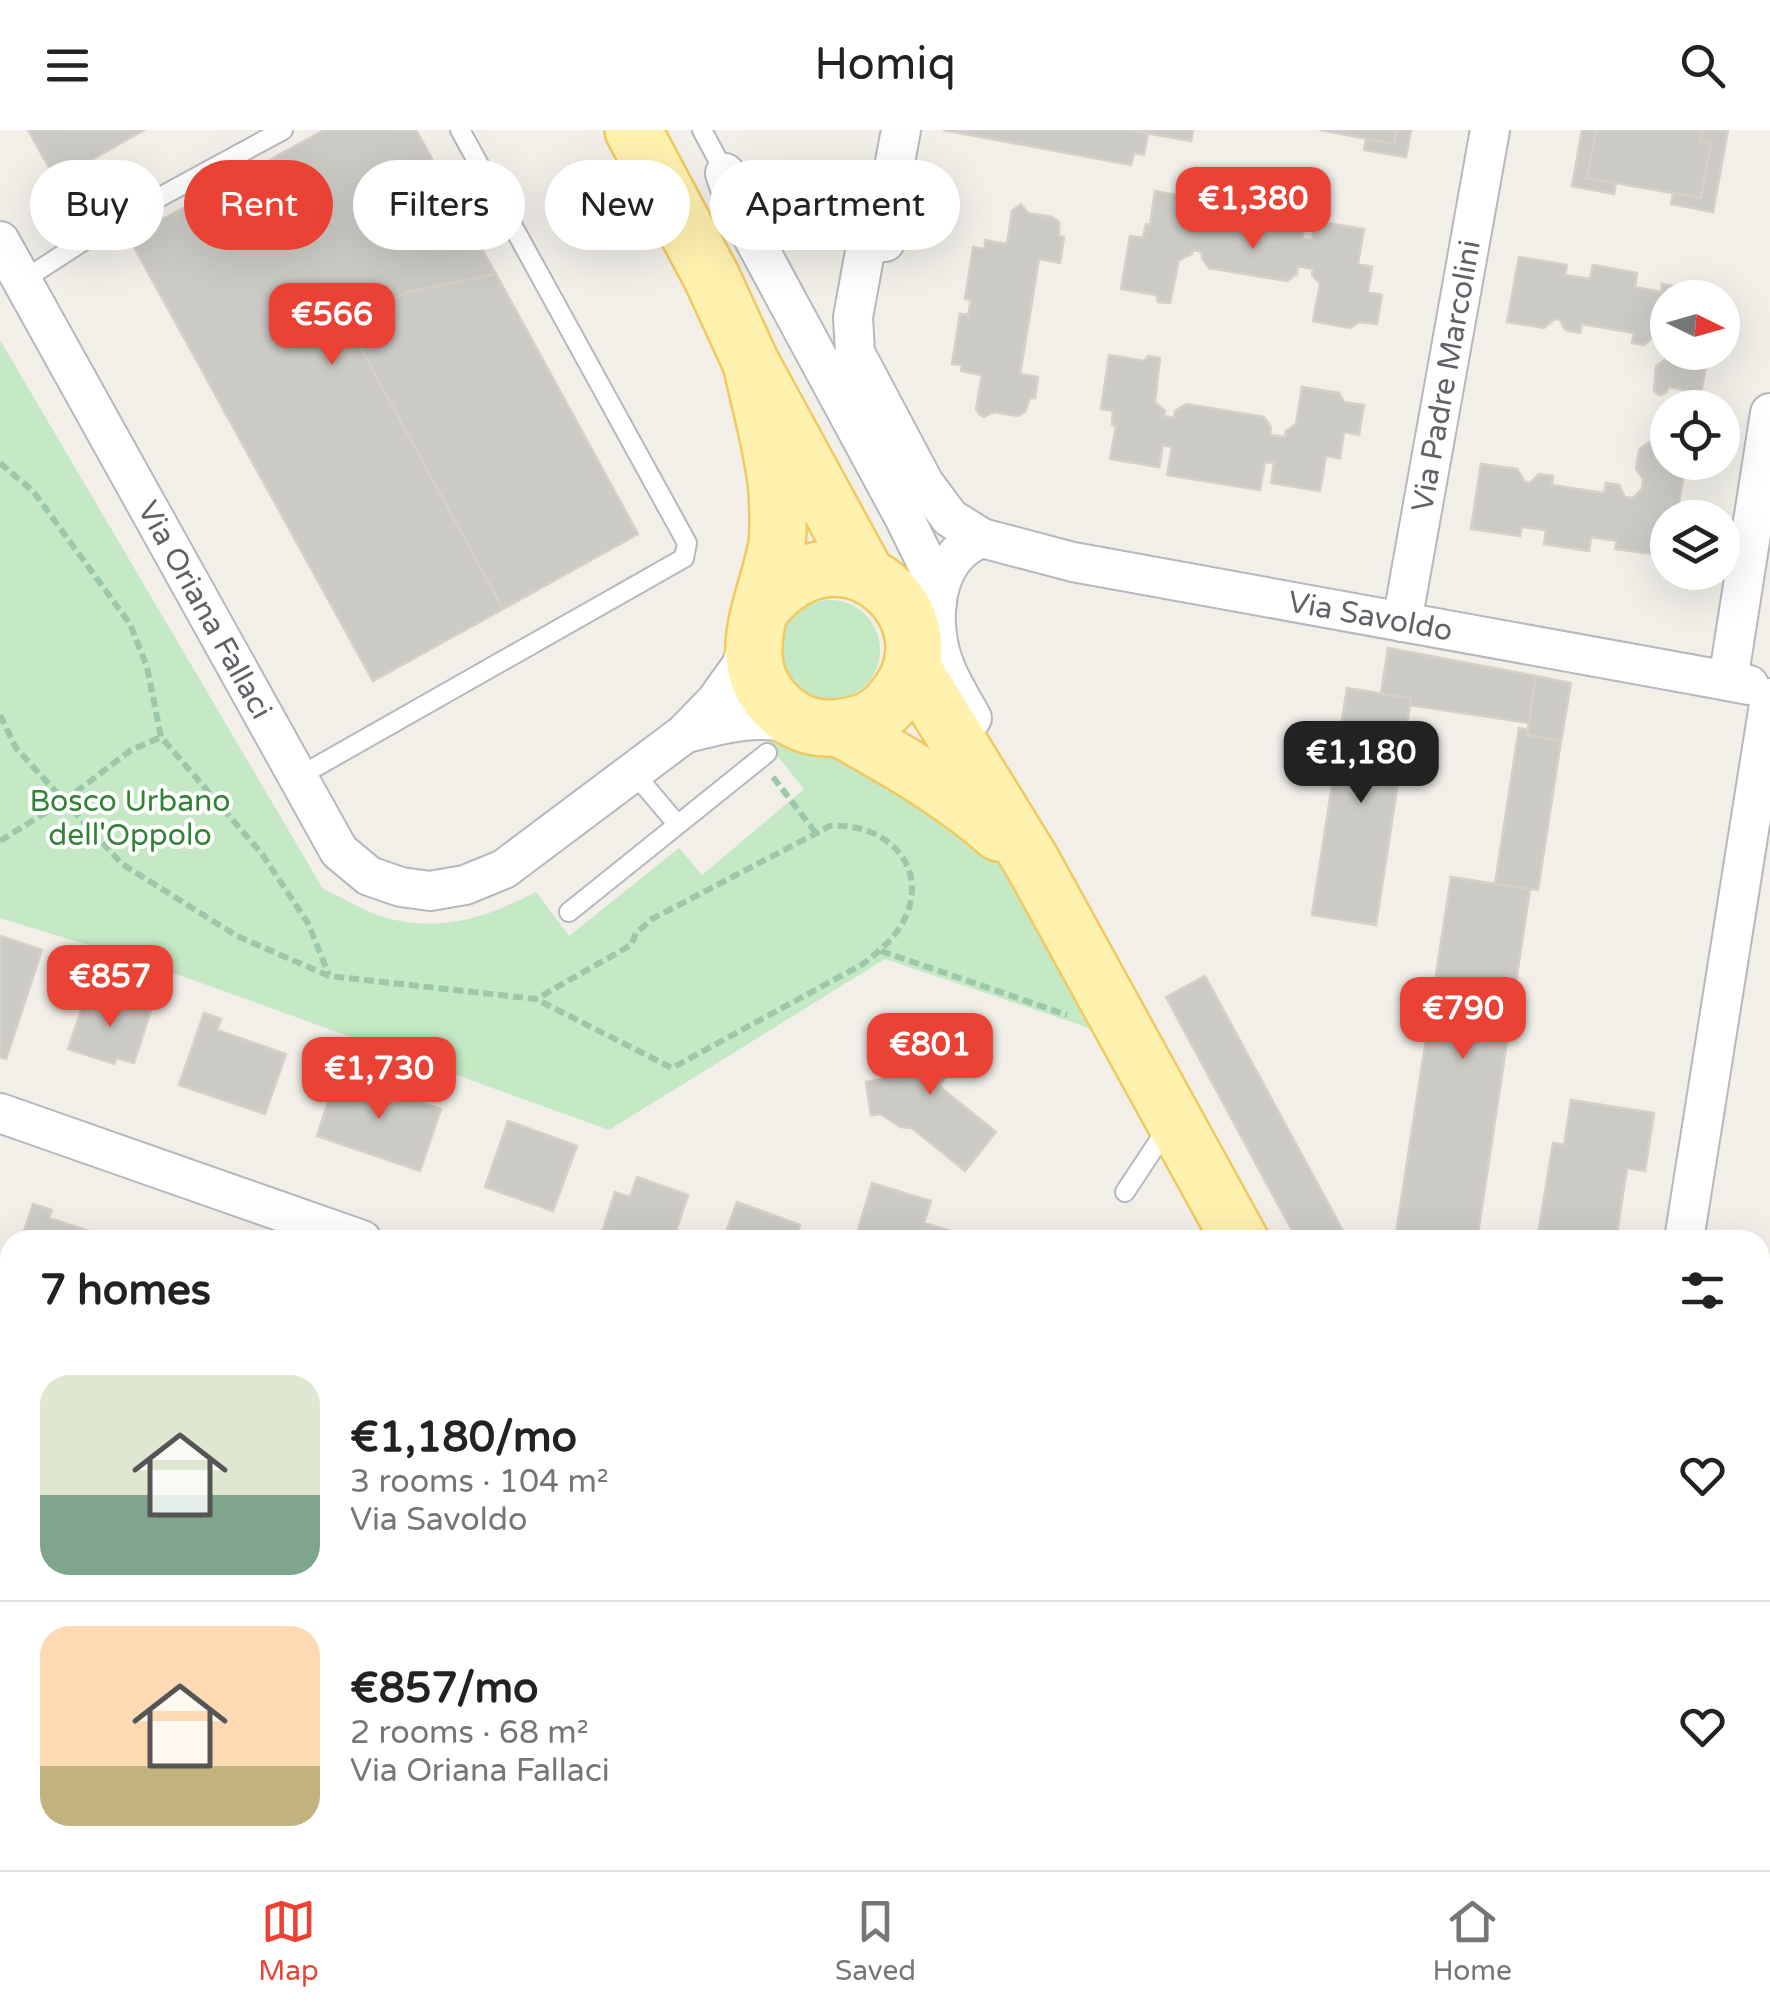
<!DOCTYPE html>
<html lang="en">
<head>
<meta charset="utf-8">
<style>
	:root { --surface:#fff; --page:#f2f2f2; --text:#222; --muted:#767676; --line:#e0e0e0; --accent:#ea4335 }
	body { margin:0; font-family:"Varela Round",sans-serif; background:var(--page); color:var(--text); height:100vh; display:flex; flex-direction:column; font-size:38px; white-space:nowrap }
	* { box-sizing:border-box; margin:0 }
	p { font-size:32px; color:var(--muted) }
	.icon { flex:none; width:55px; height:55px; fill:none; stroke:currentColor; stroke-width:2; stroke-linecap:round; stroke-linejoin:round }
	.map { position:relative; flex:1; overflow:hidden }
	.panel { position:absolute; left:0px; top:1100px; width:1770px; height:640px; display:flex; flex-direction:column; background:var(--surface); border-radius:30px 30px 0 0; box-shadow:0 10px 40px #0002 }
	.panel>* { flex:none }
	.guide { position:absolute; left:30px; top:30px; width:1000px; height:90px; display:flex; gap:20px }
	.needle { width:65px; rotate:95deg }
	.fabs { position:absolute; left:1650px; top:150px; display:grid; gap:20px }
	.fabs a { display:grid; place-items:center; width:90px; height:90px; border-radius:50%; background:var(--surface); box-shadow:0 10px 40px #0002; font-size:50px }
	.price { position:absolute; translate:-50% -85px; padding:0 22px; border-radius:20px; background:var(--accent); color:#fff; font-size:32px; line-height:65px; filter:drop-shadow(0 2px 5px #0008) }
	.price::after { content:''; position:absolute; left:50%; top:60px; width:30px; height:22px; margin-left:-15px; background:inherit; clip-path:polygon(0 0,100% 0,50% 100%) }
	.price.on { background:#222; color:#fff }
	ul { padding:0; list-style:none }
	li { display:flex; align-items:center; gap:30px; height:250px; padding:0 40px }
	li+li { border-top:2px solid var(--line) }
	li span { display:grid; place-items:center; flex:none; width:280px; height:200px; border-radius:30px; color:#555 }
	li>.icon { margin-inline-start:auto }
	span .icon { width:120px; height:120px; fill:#fffc; stroke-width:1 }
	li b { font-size:42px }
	h2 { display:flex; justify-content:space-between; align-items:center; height:120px; padding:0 40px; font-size:42px }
	.chip { padding:0 35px; border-radius:45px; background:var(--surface); box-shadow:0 10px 40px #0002; font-size:35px; line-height:90px }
	.chip.on { background:var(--accent); color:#fff }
	header { display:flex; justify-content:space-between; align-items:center; height:130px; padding:0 40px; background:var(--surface); font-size:45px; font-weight:600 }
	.tabs { display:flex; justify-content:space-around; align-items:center; height:140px; border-top:2px solid var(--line); background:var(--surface); font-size:28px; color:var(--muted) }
	.tabs a { display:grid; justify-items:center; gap:5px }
	.tabs .on { color:var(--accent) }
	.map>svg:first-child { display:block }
	.green { fill:#c5e8c5 }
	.building { fill:#cccac5; stroke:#d6d1c6; stroke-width:2.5 }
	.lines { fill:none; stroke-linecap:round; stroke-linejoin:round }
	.service-casing { stroke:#b5b8bc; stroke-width:22 }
	.minor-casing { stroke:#b5b8bc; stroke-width:42 }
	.primary-casing { stroke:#f2c960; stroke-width:60 }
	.path { stroke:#9cc7a9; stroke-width:6; stroke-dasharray:10 5; stroke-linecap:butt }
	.service { stroke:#fff; stroke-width:18 }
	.minor { stroke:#fff; stroke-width:38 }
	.primary { stroke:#fff2af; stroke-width:55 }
	.labels { text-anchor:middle; stroke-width:8; stroke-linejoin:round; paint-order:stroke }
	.street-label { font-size:30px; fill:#5f6368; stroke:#fff }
	.park-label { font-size:30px; fill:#348238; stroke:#fff }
</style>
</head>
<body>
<header><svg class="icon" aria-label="menu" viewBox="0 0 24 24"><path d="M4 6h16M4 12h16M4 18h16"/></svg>Homiq<svg class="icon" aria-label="search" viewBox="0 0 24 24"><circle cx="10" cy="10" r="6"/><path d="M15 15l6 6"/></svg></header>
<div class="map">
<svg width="1770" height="1740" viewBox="0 0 1770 1740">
	<rect width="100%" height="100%" fill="#f1efe8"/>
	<path class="green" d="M0,210l323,549c20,9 42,23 64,29 54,15 101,-1 149,-26l33,44 110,-88 23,27 102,-86 -44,-55 73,20 91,36 80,75 89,152 -4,11 -204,-69 -276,171 -466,-168 -143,-44z
		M780 520a50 50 0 1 1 100 0a50 50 0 1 1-100 0Z"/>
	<path class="building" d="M28,0h116l-88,50z
		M324,0h92l80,144 -89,18 -59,33 155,284 -130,72 -244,-443z
		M943,0h186l19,3 -4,22 -10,-2 -3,12z
		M1129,0h64l-2,11z
		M1320,0h77l-3,14z
		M1397,0h14l-5,27 -42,-7 2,-11 28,5z
		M1582,0h14l-9,48 29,5 -2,11 -42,-8z
		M1596,0h106l-2,11 11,2 -10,55 -114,-20z
		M1702,0h26l-15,82 -42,-8 2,-11 28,5 10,-55 -11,-2z
		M1155,61l50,9 -4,21 9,2 4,-28 93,16 -5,28 10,1 3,-19 49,8 -6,35 14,3 -4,25 14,3 -5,29 -18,-2 -9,6 -37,-7 7,-37 -8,-9 1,-6 -15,-3 -1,8 -10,7 -78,-13 -7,-10v-6l-10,-2v4l-13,6 -9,43 -12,-1 -2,-7 -35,-6 9,-53 13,2 3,-14 4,1z
		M1021,74l7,9 24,4 7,5v14l5,1 -4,26 -21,-4 -19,115 18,3 -3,21h-5l-5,14 -7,4 -24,-4 -10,5 -5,-3 -3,-5 6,-34 -21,-4 1,-6 -10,-1 8,-50 8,1 3,-15 -6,-1 8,-52 12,2v-9l22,4 5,-33z
		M1519,127l48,8 -2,10 25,4 3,-14 44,8 -2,14 26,5 1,-8 51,9 -1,5h-44v54l40,3 -7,38 -32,-6 -3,6 -7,2 -5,-4 2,-25 10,-7 1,-10 -4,-11 -9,-2 -10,9 -12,-2 2,-10 -52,-9 -2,9 -15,-3 -5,-10 -5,-1 -11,9 -37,-6z
		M496,144l142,260 -135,75 -155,-284 59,-33z
		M1109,225l35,6 4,-5 12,2 -5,44 10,9 -1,5 10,2 1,-7 11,-7 78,13 7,10 -1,8 15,2 1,-6 10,-7 6,-37 37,6 5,9 20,3 -5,30 -15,-3 -4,26 -14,-2 -6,35 -49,-8 3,-20 -9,-1 -5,28 -93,-15 5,-28 -9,-2 -4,22 -49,-8 6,-33 -4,-1 1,-14 -12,-2z
		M1649,312l5,4 1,7 13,2v7h18l-10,56h-8l-1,38 -52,-7 2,-8 -26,-4 -2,14 -45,-7 2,-14 -24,-3 -2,9 -49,-7 10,-65 36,5 8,13 5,1 9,-9 14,2 -1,9 52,8 2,-10 13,2 6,12 8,1 9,-9 1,-10 -7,-10 3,-19z
		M1388,518l148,28 -7,47 -120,-18 2,-7 -30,-4z
		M1536,546l35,7 -10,58 -34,-6z
		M1347,558l64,10 -35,227 -64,-10z
		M1519,598l9,2 -1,5 34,6 -23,149 -43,-6z
		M1451,747l79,12 -53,351h-82z
		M0,806l42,14 -36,109 -6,-2z
		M1205,846l143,264h-51l-131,-243z
		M99,863l52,17 -17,53 -17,-5 -3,6 -46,-15 14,-41 11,4z
		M204,883l17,6 -4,11 69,24 -21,60 -86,-29z
		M928,892l38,31 -27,33 57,46 -31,39 -53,-43 -11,-1 -21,-13 -9,1 -5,-33 15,-3z
		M337,944l104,35 -21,62 -103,-35z
		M1571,970l83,13 -9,58 -18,-3 -11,72h-79l16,-97 11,2z
		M508,991l69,25 -24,65 -68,-24z
		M637,1047l51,18 -15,45h-38l-32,-11 12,-37 15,5z
		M872,1053l59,18 -7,22 57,17h-126z
		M737,1072l63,23 -5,15h-72z
		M33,1074l19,6 -3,8 52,17 -2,5h-78z
		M10,1645v85h34l-3,10h-24l-17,-6v-62z
		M59,1730h56l-3,10h-57z
		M135,1730h59l-4,10h-59z
		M238,1730h17l23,10h-45z
		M558,1730h299l30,10h-299z
		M1255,1730h145l24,10h-174z
		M1687,1730h63l5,9 -63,1z"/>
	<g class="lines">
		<defs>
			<path id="service" d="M702,0l23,43
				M22,151l83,-54 178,-97
				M633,642l44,52
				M298,647l386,-219 3,-15 -227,-413
				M569,782l198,-159
				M1125,1062l43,-65
				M0,1234l10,-12"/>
			<g id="minor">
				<path d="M725,43l11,33 169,313 22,45 10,39"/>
				<path id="s1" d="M885,86l-21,41 -11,60 2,36 69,130 26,35 32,20 91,24 655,119"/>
				<path id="s2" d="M0,111l339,610 30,25 32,11 29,4 35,-6 39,-16 180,-135 32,-33 25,-35 10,-29"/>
				<path d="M885,112v-26l16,-86"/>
				<path id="s3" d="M1402,492l88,-492"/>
				<path d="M1749,555l-21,-4 42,-268"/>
				<path d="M972,588c-9,-16 -19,-32 -26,-49 -19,-45 -14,-113 36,-131"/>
				<path d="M687,603c44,-12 72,-18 117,-8"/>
				<path d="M0,983l362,127"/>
				<path d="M1684,1110l86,-542"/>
				<path d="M1760,1400l10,2"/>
			</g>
			<path id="primary" d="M633,0l79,148 39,85 115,211
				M751,233c9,42 22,85 26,127 1,17 2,37 0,54 -10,59 -51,122 8,169 21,17 48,18 72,11 15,-3 28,-13 37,-25 67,-78 -50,-191 -131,-92
				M912,537l120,195 208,378
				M841,599c56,31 110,62 158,104
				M1581,1730l6,10"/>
		</defs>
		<use href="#service" class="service-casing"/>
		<use href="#minor" class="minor-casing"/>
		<use href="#primary" class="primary-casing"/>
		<path class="path" d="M0,333l33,28 97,133 17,43 14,70 101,117 46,69 21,52
			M0,585l16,33 106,116 115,72 92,40 207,23 95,-54 5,-12 16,-14 178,-93c52,-4 99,36 76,90 -9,20 -26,35 -43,48l-191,104 -136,-69
			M773,647l42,55
			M0,711l64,-40 67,-51 30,-13
			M881,821l186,64"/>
		<use href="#service" class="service"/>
		<use href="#minor" class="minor"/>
		<use href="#primary" class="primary"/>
	</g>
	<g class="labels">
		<g class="street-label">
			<text dy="10" stroke="none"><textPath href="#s3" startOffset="250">Via Padre Marcolini</textPath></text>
			<text dy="10" stroke="none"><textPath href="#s2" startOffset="422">Via Oriana Fallaci</textPath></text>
			<text dy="10" stroke="none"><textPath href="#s1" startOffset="768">Via Savoldo</textPath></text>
		</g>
		<g class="park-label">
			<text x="130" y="681">Bosco Urbano<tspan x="130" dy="34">dell'Oppolo</tspan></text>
		</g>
	</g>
</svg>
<div class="fabs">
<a><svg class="needle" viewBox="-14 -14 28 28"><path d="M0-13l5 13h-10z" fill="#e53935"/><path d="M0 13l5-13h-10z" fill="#767676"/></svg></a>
<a><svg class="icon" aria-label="locate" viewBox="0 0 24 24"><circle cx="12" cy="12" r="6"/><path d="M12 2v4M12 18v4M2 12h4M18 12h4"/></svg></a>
<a><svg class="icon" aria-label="layers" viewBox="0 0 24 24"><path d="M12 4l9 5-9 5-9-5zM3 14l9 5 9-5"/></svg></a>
</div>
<b class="price" style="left:1253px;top:122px">€1,380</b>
<b class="price" style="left:332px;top:238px">€566</b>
<b class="price on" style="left:1361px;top:676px">€1,180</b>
<b class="price" style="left:110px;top:900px">€857</b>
<b class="price" style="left:1463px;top:932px">€790</b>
<b class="price" style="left:930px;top:968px">€801</b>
<b class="price" style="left:379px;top:992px">€1,730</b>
<div class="guide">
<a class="chip">Buy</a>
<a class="chip on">Rent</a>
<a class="chip">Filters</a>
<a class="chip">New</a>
<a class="chip">Apartment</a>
</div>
<section class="panel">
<h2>7 homes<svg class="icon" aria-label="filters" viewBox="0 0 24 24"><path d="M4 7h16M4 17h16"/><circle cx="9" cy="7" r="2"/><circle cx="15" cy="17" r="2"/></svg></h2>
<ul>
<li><span style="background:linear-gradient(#dfe7d0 60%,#7fa58c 0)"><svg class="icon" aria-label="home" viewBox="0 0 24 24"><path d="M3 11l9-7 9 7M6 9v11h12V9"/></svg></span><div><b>€1,180/mo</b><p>3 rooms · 104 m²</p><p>Via Savoldo</p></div><svg class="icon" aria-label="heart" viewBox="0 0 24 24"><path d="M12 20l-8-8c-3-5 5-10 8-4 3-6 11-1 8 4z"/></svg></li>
<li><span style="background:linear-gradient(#ffd9b3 70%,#c2b280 0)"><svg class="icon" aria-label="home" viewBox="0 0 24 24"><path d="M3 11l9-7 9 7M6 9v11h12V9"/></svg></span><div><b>€857/mo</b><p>2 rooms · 68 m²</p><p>Via Oriana Fallaci</p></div><svg class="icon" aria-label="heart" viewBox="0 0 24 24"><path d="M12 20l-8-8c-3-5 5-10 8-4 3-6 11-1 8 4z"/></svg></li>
</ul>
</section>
</div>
<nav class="tabs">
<a class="on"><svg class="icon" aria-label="map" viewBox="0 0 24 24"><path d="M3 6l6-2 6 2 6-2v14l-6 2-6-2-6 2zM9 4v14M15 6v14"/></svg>Map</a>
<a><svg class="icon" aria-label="saved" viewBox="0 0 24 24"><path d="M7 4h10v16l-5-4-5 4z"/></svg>Saved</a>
<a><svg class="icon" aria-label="home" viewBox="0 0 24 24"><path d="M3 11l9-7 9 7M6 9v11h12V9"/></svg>Home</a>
</nav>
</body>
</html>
